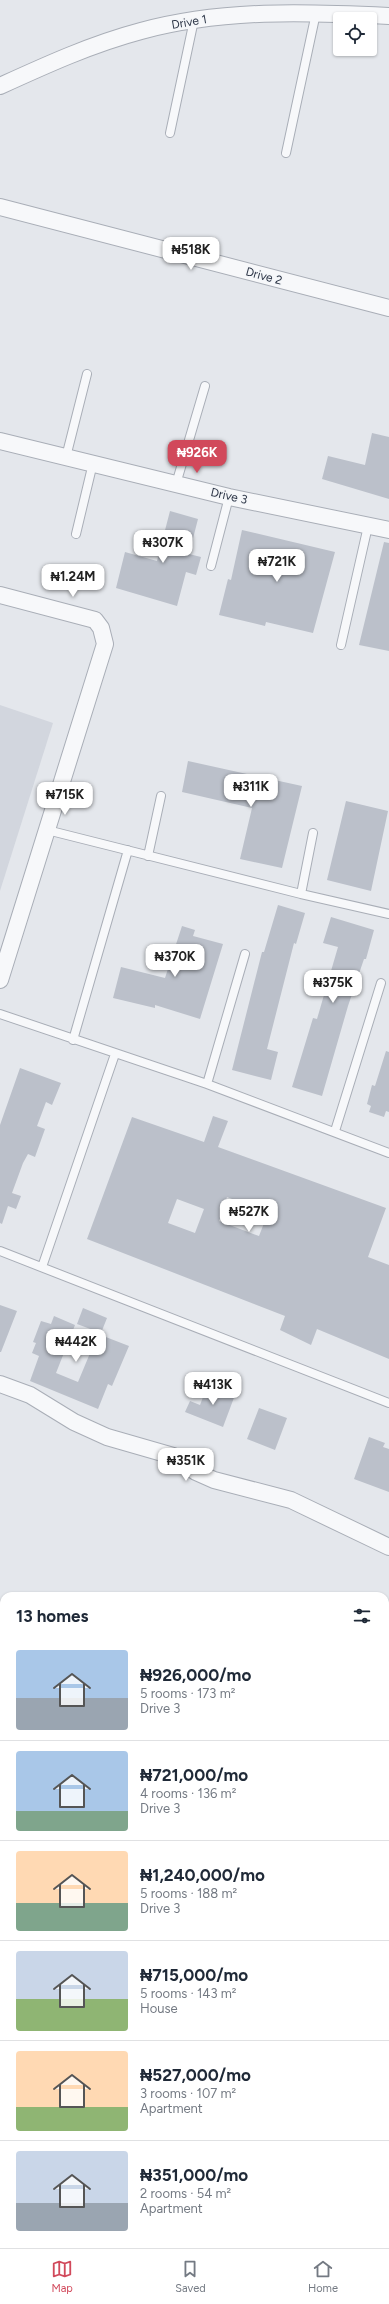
<!DOCTYPE html>
<html lang="en">
<head>
<meta charset="utf-8">
<style>
	:root { --surface:#fff; --page:#f6f6f7; --text:#1f2937; --muted:#747a83; --line:#e0e1e3; --accent:#d1495b }
	body { margin:0; font-family:Figtree,sans-serif; background:var(--page); color:var(--text); height:100vh; display:flex; flex-direction:column; font-size:15px; white-space:nowrap }
	* { box-sizing:border-box; margin:0 }
	p { font-size:13px; color:var(--muted) }
	.icon { flex:none; width:22px; height:22px; fill:none; stroke:currentColor; stroke-width:2; stroke-linecap:round; stroke-linejoin:round }
	.map { position:relative; flex:1; overflow:hidden }
	.panel { position:absolute; left:0px; top:1592px; width:389px; height:656px; display:flex; flex-direction:column; background:var(--surface); border-radius:12px 12px 0 0; box-shadow:0 1px 3px #0004 }
	.panel>* { flex:none }
	.buttons { position:absolute; left:333px; top:12px; display:grid; gap:8px }
	.buttons a { display:grid; place-items:center; width:44px; height:44px; border-radius:4px; background:var(--surface); box-shadow:0 1px 3px #0004; font-size:20px }
	.price { position:absolute; translate:-50% -34px; padding:0 9px; border-radius:8px; background:#fff; color:#222; font-size:13px; line-height:26px; filter:drop-shadow(0 1px 2px #0008) }
	.price::after { content:''; position:absolute; left:50%; top:24px; width:12px; height:9px; margin-left:-6px; background:inherit; clip-path:polygon(0 0,100% 0,50% 100%) }
	.price.current { background:var(--accent); color:#fff }
	ul { padding:0; list-style:none }
	li { display:flex; align-items:center; gap:12px; height:100px; padding:0 16px }
	li+li { border-top:1px solid var(--line) }
	li span { display:grid; place-items:center; flex:none; width:112px; height:80px; border-radius:4px; color:#555 }
	li>.icon { margin-inline-start:auto }
	span .icon { width:48px; height:48px; fill:#fffc; stroke-width:1 }
	li b { font-size:17px }
	h2 { display:flex; justify-content:space-between; align-items:center; height:48px; padding:0 16px; font-size:17px }
	.menu { display:flex; justify-content:space-around; align-items:center; height:56px; border-top:1px solid var(--line); background:var(--surface); font-size:11px; color:var(--muted) }
	.menu a { display:grid; justify-items:center; gap:2px }
	.menu .current { color:var(--accent) }
	.map>svg:first-child { display:block }
	.built { fill:#d2d6de }
	.building { fill:#bbc0ca; fill-rule:evenodd }
	.lines { fill:none; stroke-linecap:round; stroke-linejoin:round }
	.lane-casing { stroke:#a9aeb7; stroke-width:10 }
	.street-casing { stroke:#a9aeb7; stroke-width:18 }
	.lane { stroke:#f7f8fa; stroke-width:8 }
	.street { stroke:#f7f8fa; stroke-width:16 }
	.labels { text-anchor:middle; stroke-width:3; stroke-linejoin:round; paint-order:stroke }
	.street-label { font-size:12px; fill:#2b3445; stroke:#f4f6f9 }
</style>
</head>
<body>
<div class="map">
<svg width="389" height="2248" viewBox="0 0 389 2248">
	<rect width="100%" height="100%" fill="#e4e7ec"/>
	<path class="built" d="M0,705l53,18 -53,168z"/>
	<path class="building" d="M372,433l17,4v62l-67,-20 6,-23 37,9z
		M170,511l28,8 -9,35 12,3 -5,18 -10,-3 -9,34 -61,-18 9,-36 32,9z
		M242,530l93,22 -22,81 -47,-11 -1,4 -46,-11 9,-36 3,1z
		M384,542l5,1v108l-30,-6z
		M188,761l114,25 -20,82 -42,-9 12,-51 -70,-16z
		M346,801l42,10 -17,80 -44,-11z
		M278,905l27,8 -9,31 -2,-1 -27,106 11,3 -7,28 -39,-10 30,-118h2z
		M331,917l43,13 -8,29h-2l-16,47 -26,90 -30,-9 21,-69 4,1 21,-72 -15,-4z
		M182,926l13,4 -2,6 30,8 -23,75 -45,-14v3l-42,-10 8,-31 44,11z
		M386,1051l3,1v60l-3,-1 -2,6 -15,-5 2,-6 -4,-2 5,-19 3,1z
		M20,1068l41,15 -9,22 -6,-3 -9,24 8,3 -10,28 -7,-3 -5,9 -11,30 9,3 -5,13 -8,-3 -6,18 -2,-1v-98z
		M213,1116l15,5 -10,26 168,61 -18,49 21,8v94l-72,-30 -6,16 -31,-15 5,-14 -198,-77 45,-122 72,25zM227,1197l41,16 -9,23 -40,-15zM177,1199l27,10 -9,24 -27,-10z
		M0,1305l17,6 -16,41h-1z
		M83,1308l24,10 -6,15 -24,-9z
		M54,1316l21,9 -19,48 22,9 20,-48 31,12 -17,40 -4,-2 -10,25 -68,-28 9,-25 -7,-3 4,-10 -3,-1 8,-21 10,3z
		M208,1384l27,11 -12,32 -38,-15 5,-11 10,4z
		M259,1408l28,10 -12,32 -28,-11z
		M369,1437l16,6 -2,4 6,2v43l-35,-13z"/>
	<g class="lines">
		<defs>
			<path id="lane" d="M170,133l24,-113
				M286,153l30,-140
				M66,457l21,-83
				M176,484l29,-98
				M76,534l17,-71
				M211,566l18,-69
				M341,645l27,-119
				M47,830l254,64 88,20
				M148,856l13,-60
				M301,894l12,-61
				M0,1014l207,70 182,69
				M73,1040l55,-190
				M207,1084l38,-130
				M335,1131l46,-148
				M0,1251l389,152
				M42,1267l73,-213"/>
			<path id="street" d="M0,86c46,-21 92,-42 141,-55 81,-22 165,-19 248,-15
				M0,207l389,101
				M0,441l229,56 160,33
				M0,595l95,25 6,8 4,16 -105,336
				M0,1384l30,11 44,27 33,15 66,19 23,16 18,8 77,20 98,47
				M385,1827h4
				M0,1988l4,3
				M284,2244l4,4"/>
		</defs>
		<use href="#lane" class="lane-casing"/>
		<use href="#street" class="street-casing"/>
		<use href="#lane" class="lane"/>
		<use href="#street" class="street"/>
	</g>
	<g class="labels">
		<g class="street-label">
			<text transform="translate(189 22) rotate(-10)" y="4">Drive 1</text>
			<text transform="translate(264 276) rotate(15)" y="4">Drive 2</text>
			<text transform="translate(229 496) rotate(13)" y="4">Drive 3</text>
		</g>
	</g>
</svg>
<div class="buttons">
<a><svg class="icon" aria-label="locate" viewBox="0 0 24 24"><circle cx="12" cy="12" r="6"/><path d="M12 2v4M12 18v4M2 12h4M18 12h4"/></svg></a>
</div>
<b class="price" style="left:191px;top:271px">₦518K</b>
<b class="price current" style="left:197px;top:474px">₦926K</b>
<b class="price" style="left:163px;top:564px">₦307K</b>
<b class="price" style="left:277px;top:583px">₦721K</b>
<b class="price" style="left:73px;top:598px">₦1.24M</b>
<b class="price" style="left:251px;top:808px">₦311K</b>
<b class="price" style="left:65px;top:816px">₦715K</b>
<b class="price" style="left:175px;top:978px">₦370K</b>
<b class="price" style="left:333px;top:1004px">₦375K</b>
<b class="price" style="left:249px;top:1233px">₦527K</b>
<b class="price" style="left:76px;top:1363px">₦442K</b>
<b class="price" style="left:213px;top:1406px">₦413K</b>
<b class="price" style="left:186px;top:1482px">₦351K</b>
<section class="panel">
<h2>13 homes<svg class="icon" aria-label="filters" viewBox="0 0 24 24"><path d="M4 7h16M4 17h16"/><circle cx="9" cy="7" r="2"/><circle cx="15" cy="17" r="2"/></svg></h2>
<ul>
<li><span style="background:linear-gradient(#a9c7e8 60%,#9aa5b1 0)"><svg class="icon" aria-label="home" viewBox="0 0 24 24"><path d="M3 11l9-7 9 7M6 9v11h12V9"/></svg></span><div><b>₦926,000/mo</b><p>5 rooms · 173 m²</p><p>Drive 3</p></div></li>
<li><span style="background:linear-gradient(#a9c7e8 75%,#7fa58c 0)"><svg class="icon" aria-label="home" viewBox="0 0 24 24"><path d="M3 11l9-7 9 7M6 9v11h12V9"/></svg></span><div><b>₦721,000/mo</b><p>4 rooms · 136 m²</p><p>Drive 3</p></div></li>
<li><span style="background:linear-gradient(#ffd9b3 65%,#7fa58c 0)"><svg class="icon" aria-label="home" viewBox="0 0 24 24"><path d="M3 11l9-7 9 7M6 9v11h12V9"/></svg></span><div><b>₦1,240,000/mo</b><p>5 rooms · 188 m²</p><p>Drive 3</p></div></li>
<li><span style="background:linear-gradient(#c9d6e8 60%,#8fb573 0)"><svg class="icon" aria-label="home" viewBox="0 0 24 24"><path d="M3 11l9-7 9 7M6 9v11h12V9"/></svg></span><div><b>₦715,000/mo</b><p>5 rooms · 143 m²</p><p>House</p></div></li>
<li><span style="background:linear-gradient(#ffd9b3 70%,#8fb573 0)"><svg class="icon" aria-label="home" viewBox="0 0 24 24"><path d="M3 11l9-7 9 7M6 9v11h12V9"/></svg></span><div><b>₦527,000/mo</b><p>3 rooms · 107 m²</p><p>Apartment</p></div></li>
<li><span style="background:linear-gradient(#c9d6e8 65%,#9aa5b1 0)"><svg class="icon" aria-label="home" viewBox="0 0 24 24"><path d="M3 11l9-7 9 7M6 9v11h12V9"/></svg></span><div><b>₦351,000/mo</b><p>2 rooms · 54 m²</p><p>Apartment</p></div></li>
</ul>
</section>
</div>
<nav class="menu">
<a class="current"><svg class="icon" aria-label="map" viewBox="0 0 24 24"><path d="M3 6l6-2 6 2 6-2v14l-6 2-6-2-6 2zM9 4v14M15 6v14"/></svg>Map</a>
<a><svg class="icon" aria-label="saved" viewBox="0 0 24 24"><path d="M7 4h10v16l-5-4-5 4z"/></svg>Saved</a>
<a><svg class="icon" aria-label="home" viewBox="0 0 24 24"><path d="M3 11l9-7 9 7M6 9v11h12V9"/></svg>Home</a>
</nav>
</body>
</html>
